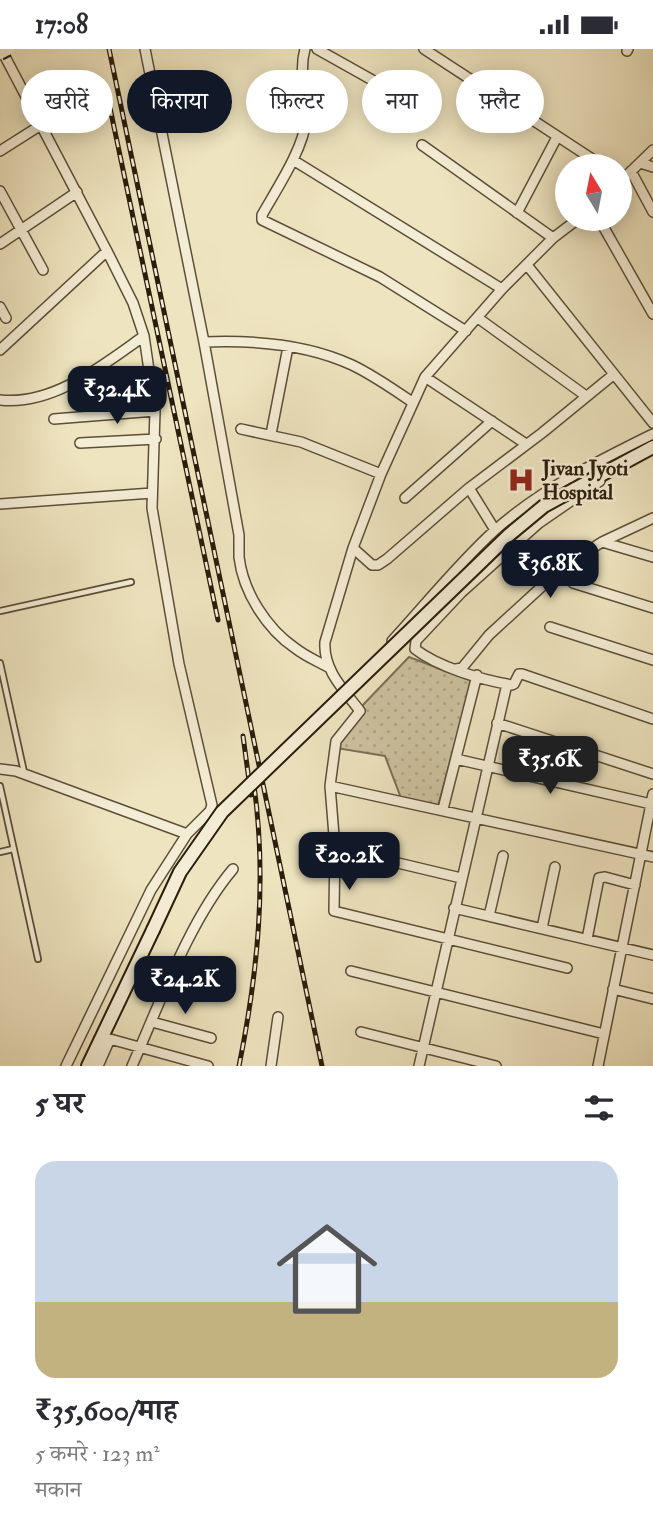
<!DOCTYPE html>
<html lang="hi">
<head>
<meta charset="utf-8">
<style>
	:root { --surface:#fff; --page:#f2f2f3; --text:#2b2b33; --muted:#7c7c81; --accent:#111827 }
	body { margin:0; font-family:"IM FELL Double Pica","Noto Serif Devanagari",serif; background:var(--page); color:var(--text); height:100vh; display:flex; flex-direction:column; font-size:26px; white-space:nowrap }
	* { box-sizing:border-box; margin:0 }
	p { font-size:23px; color:var(--muted) }
	.icon { flex:none; width:38px; height:38px; fill:none; stroke:currentColor; stroke-width:2; stroke-linecap:round; stroke-linejoin:round }
	.map { position:relative; height:1017px; overflow:hidden }
	.sheet { display:flex; flex-direction:column; background:var(--surface); flex:1 }
	.sheet>* { flex:none }
	.banner { position:absolute; left:21px; top:21px; width:612px; height:63px; display:flex; gap:14px }
	.needle { width:46px; rotate:350deg }
	.buttons { position:absolute; left:555px; top:105px; display:grid; gap:14px }
	.buttons a { display:grid; place-items:center; width:77px; height:77px; border-radius:50%; background:var(--surface); box-shadow:0 4px 18px #0003; font-size:35px }
	.price { position:absolute; translate:-50% -60px; padding:0 16px; border-radius:14px; background:var(--accent); color:#fff; font-size:23px; line-height:46px; filter:drop-shadow(0 2px 4px #0008) }
	.price::after { content:''; position:absolute; left:50%; top:42px; width:21px; height:16px; margin-left:-10px; background:inherit; clip-path:polygon(0 0,100% 0,50% 100%) }
	.price.current { background:#222; color:#fff }
	ul { padding:0; list-style:none }
	li { display:grid; align-content:center; gap:14px; height:371px; padding:0 35px }
	li span { display:grid; place-items:center; height:217px; border-radius:21px; color:#555 }
	li>.icon { margin-inline-start:auto }
	span .icon { width:126px; height:126px; fill:#fffc; stroke-width:1 }
	li b { font-size:30px }
	h2 { display:flex; justify-content:space-between; align-items:center; height:84px; padding:0 35px; font-size:30px }
	.chip { padding:0 24px; border-radius:32px; background:var(--surface); box-shadow:0 4px 18px #0003; font-size:24px; line-height:63px }
	.chip.current { background:var(--accent); color:#fff }
	.status { display:flex; justify-content:space-between; align-items:center; height:49px; padding:0 35px; background:var(--surface); direction:ltr }
	.status svg { height:19px; fill:currentColor }
	.map>svg:first-child { display:block }
	.park { fill:url(#park-dots); stroke:#7c7056; stroke-width:2 }
	.lines { fill:none; stroke-linecap:round; stroke-linejoin:round }
	.service-casing { stroke:#5c4f38; stroke-width:8 }
	.minor-casing { stroke:#5c4f38; stroke-width:12 }
	.secondary-casing { stroke:#2b1d0b; stroke-width:16 }
	.service { stroke:#f4edd5; stroke-width:4.5 }
	.minor { stroke:#f4edd5; stroke-width:9 }
	.secondary { stroke:#f4edd5; stroke-width:12 }
	.rail-casing { stroke:#2b1d0b; stroke-width:5 }
	.rail { stroke:#f4edd5; stroke-width:2.5; stroke-dasharray:8; stroke-linecap:butt }
	.secondary-bridge-casing { stroke:#2b1d0b; stroke-width:16; stroke-linecap:butt }
	.secondary-bridge { stroke:#f4edd5; stroke-width:12 }
	.labels { text-anchor:middle; stroke-width:5; stroke-linejoin:round; paint-order:stroke }
	.poi-label { font-size:21px; font-weight:bold; fill:#2b1d0b; stroke:#f4edd5; text-anchor:start }
</style>
</head>
<body>
<div class="status"><b>17:08</b><svg viewBox="0 0 49 12"><path d="M0 12V9h3v3zM5 12V6h3v6zM10 12V3h3v9zM15 12V0h3v12zM26 1h20v11H26zM47 4h2v5h-2z"/></svg></div>
<div class="map">
<svg width="653" height="1017" viewBox="0 0 653 1017">
	<defs>
		<pattern id="park-dots" width="8" height="8" patternUnits="userSpaceOnUse" patternTransform="scale(1.75)"><rect width="8" height="8" fill="#cdc2a0"/><path d="M2 2h.1M6 6h.1" fill="none" stroke="#b0a688" stroke-width="1.8" stroke-linecap="round"/></pattern>
	</defs>
	<rect width="100%" height="100%" fill="#eee4bf"/>
	<filter id="stains"><feTurbulence type="fractalNoise" baseFrequency=".00286" numOctaves="4"/><feColorMatrix values="0 0 0 0 .2 0 0 0 0 .09 0 0 0 0 .02 0 0 0 .5 -.17"/></filter>
	<radialGradient id="worn" r=".72"><stop offset=".6" stop-color="#630" stop-opacity="0"/><stop offset="1" stop-color="#630" stop-opacity=".3"/></radialGradient>
	<path class="park" d="M409,608l63,24 -34,125 -37,-8 -16,-42 -49,-8 1,-16z"/>
	<g class="lines">
		<defs>
			<path id="service" d="M0,562l131,-29
				M0,614l24,109
				M0,737l38,173
				M0,803l13,-3"/>
			<path id="minor" d="M1,0l106,202 26,52 11,33 11,75 -3,97 27,156 33,141 -2,6 -23,23 -36,56 -85,176
				M145,0l59,293 35,193c0,8 0,15 0,22 4,35 28,72 56,91 10,8 22,13 33,19
				M305,0c-7,24 3,47 1,71 -2,28 -30,70 -44,95v5l118,57 86,54
				M317,0l98,55
				M424,0l179,117
				M627,2l1,-2
				M422,96l131,93
				M0,102l41,-26
				M293,111l209,129
				M640,114l13,4
				M631,122l22,41
				M620,133l33,-32
				M0,142l43,79
				M517,164l40,-76
				M599,170l54,95
				M0,195l77,-52
				M527,216l126,158
				M0,258l6,11
				M478,269l108,78
				M204,293c49,-2 103,2 148,23 21,10 41,24 60,37
				M0,301l107,-99
				M425,328l101,67
				M0,351c53,6 103,-35 144,-64
				M54,370l101,-8
				M241,380l60,13 80,32
				M271,385l17,-87
				M80,394l76,-4
				M600,432l-61,42 -77,69 -46,49 -1,8c23,18 67,31 97,36l2,-1 5,-10h3l131,45
				M469,439l26,42
				M405,449l87,-77
				M0,455l152,-11
				M602,493l51,15
				M353,499l19,17h6l9,-6 82,-71 73,-55 71,-58
				M573,534l80,25
				M550,578l103,33
				M392,592c34,-37 65,-76 102,-110 46,-41 104,-70 159,-97
				M456,620l6,-1 27,-33 74,-68 39,-25 51,-24
				M497,674l156,51
				M456,710l195,45
				M0,720l16,2 171,63
				M330,737l323,71
				M443,760l34,-134
				M335,799l126,30
				M454,859l199,47
				M489,867l14,-60
				M542,879l13,-61
				M587,890l12,-61 6,-1 30,8
				M567,919l-233,-57 1,-63 -5,-62 6,-45 24,-30c-16,-21 -37,-41 -35,-69l28,-94 28,-74 44,-97 77,-88 51,-51 25,-19
				M351,922l253,63
				M613,940l40,10
				M152,973l59,16
				M361,983l135,34
				M98,1017l12,-27 98,27
				M132,1017c28,-63 57,-145 101,-197
				M271,1017l7,-49
				M419,1017l88,-382
				M598,1017l55,-272"/>
			<path id="secondary" d="M575,440l78,-42
				M88,1017l65,-136"/>
		</defs>
		<use href="#service" class="service-casing"/>
		<use href="#minor" class="minor-casing"/>
		<use href="#secondary" class="secondary-casing"/>
		<use href="#service" class="service"/>
		<use href="#minor" class="minor"/>
		<use href="#secondary" class="secondary"/>
		<defs>
			<path id="rail" d="M109,0l213,1017
				M110,59l108,512
				M243,687l8,59
				M239,1017c19,-94 28,-186 15,-281"/>
		</defs>
		<use href="#rail" class="rail-casing"/>
		<use href="#rail" class="rail"/>
		<defs>
			<path id="secondary-bridge" d="M0,4l8,-4
				M153,881l27,-58 42,-60 287,-277 35,-29 31,-17"/>
		</defs>
		<use href="#secondary-bridge" class="secondary-bridge-casing"/>
		<use href="#secondary-bridge" class="secondary-bridge"/>
	</g>
	<defs>
		<symbol id="hospital-bare" viewBox="-9 -9 18 18"><path d="M-5-5h3v3.5h4V-5h3V5h-3V1.5h-4V5h-3Z" fill="#8f2418" stroke="#f4edd5" stroke-width="2.5" paint-order="stroke"/></symbol>
	</defs>
	<g fill-rule="evenodd">
		<use href="#hospital-bare" x="502" y="412" width="38" height="38"/>
	</g>
	<g class="labels">
		<g class="poi-label">
			<text x="542" y="426">Jivan Jyoti<tspan x="542" dy="24">Hospital</tspan></text>
		</g>
	</g>
	<rect width="100%" height="100%" filter="url(#stains)"/>
	<rect width="100%" height="100%" fill="url(#worn)"/>
</svg>
<div class="buttons">
<a><svg class="needle" viewBox="-14 -14 28 28"><path d="M0-13l5 13h-10z" fill="#e53935"/><path d="M0 13l5-13h-10z" fill="#7c7c81"/></svg></a>
</div>
<b class="price" style="left:117px;top:377px">₹32.4K</b>
<b class="price" style="left:550px;top:551px">₹36.8K</b>
<b class="price current" style="left:550px;top:747px">₹35.6K</b>
<b class="price" style="left:349px;top:843px">₹20.2K</b>
<b class="price" style="left:185px;top:967px">₹24.2K</b>
<div class="banner">
<a class="chip">खरीदें</a>
<a class="chip current">किराया</a>
<a class="chip">फ़िल्टर</a>
<a class="chip">नया</a>
<a class="chip">फ़्लैट</a>
</div>
</div>
<section class="sheet">
<h2>5 घर<svg class="icon" aria-label="filters" viewBox="0 0 24 24"><path d="M4 7h16M4 17h16"/><circle cx="9" cy="7" r="2"/><circle cx="15" cy="17" r="2"/></svg></h2>
<ul>
<li><span style="background:linear-gradient(#c9d6e8 65%,#c2b280 0)"><svg class="icon" aria-label="home" viewBox="0 0 24 24"><path d="M3 11l9-7 9 7M6 9v11h12V9"/></svg></span><div><b>₹35,600/माह</b><p>5 कमरे · 123 m²</p><p>मकान</p></div></li>
</ul>
</section>
</body>
</html>
